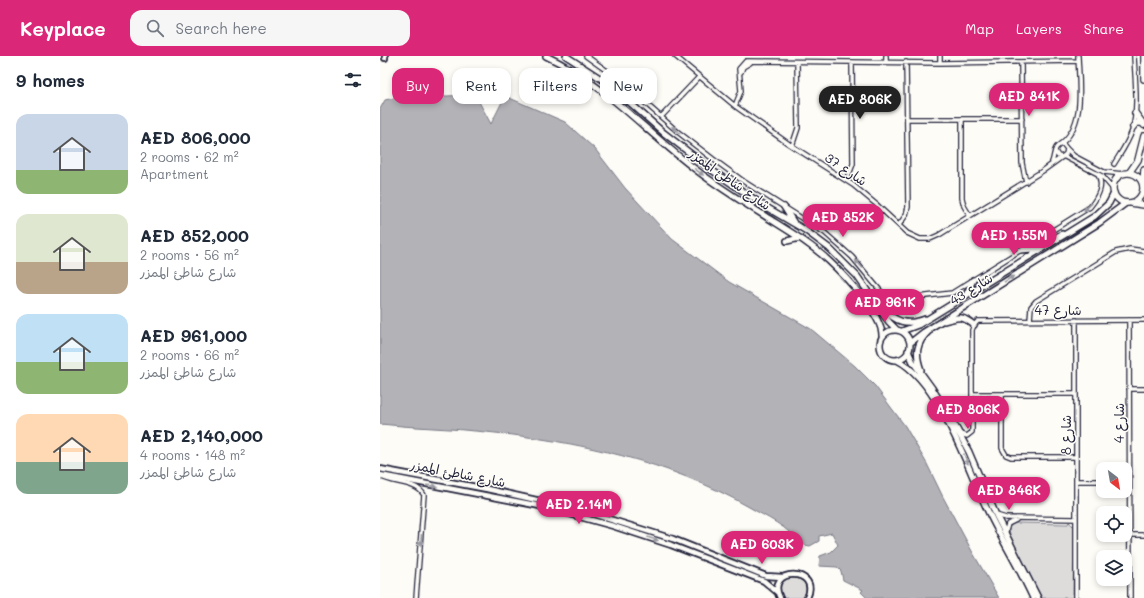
<!DOCTYPE html>
<html lang="en">
<head>
<meta charset="utf-8">
<style>
	:root { --surface:#fff; --page:#f6f6f7; --text:#1f2937; --muted:#747a83; --accent:#db2777 }
	body { margin:0; font-family:Mali,"Playpen Sans Arabic",sans-serif; background:var(--page); color:var(--text); height:100vh; display:flex; flex-direction:column; font-size:15px; white-space:nowrap }
	* { box-sizing:border-box; margin:0 }
	p { font-size:13px; color:var(--muted) }
	.icon { flex:none; width:22px; height:22px; fill:none; stroke:currentColor; stroke-width:2; stroke-linecap:round; stroke-linejoin:round }
	.map { position:relative; flex:1; overflow:hidden }
	.details { display:flex; flex-direction:column; background:var(--surface); width:380px }
	.details>* { flex:none }
	.hud { position:absolute; left:12px; top:12px; width:380px; height:36px; display:flex; gap:8px }
	.needle { width:26px; rotate:149deg }
	.fabs { position:absolute; left:716px; top:406px; display:grid; gap:8px }
	.fabs a { display:grid; place-items:center; width:36px; height:36px; border-radius:8px; background:var(--surface); box-shadow:0 2px 6px #0003; font-size:20px }
	.price { position:absolute; translate:-50% -34px; padding:0 9px; border-radius:14px; background:var(--accent); color:#fff; font-size:13px; line-height:26px; filter:drop-shadow(0 1px 2px #0008) }
	.price::after { content:''; position:absolute; left:50%; top:24px; width:12px; height:9px; margin-left:-6px; background:inherit; clip-path:polygon(0 0,100% 0,50% 100%) }
	.price.on { background:#222; color:#fff }
	ul { padding:0; list-style:none }
	li { display:flex; align-items:center; gap:12px; height:100px; padding:0 16px }
	li span { display:grid; place-items:center; flex:none; width:112px; height:80px; border-radius:12px; color:#555 }
	li>.icon { margin-inline-start:auto }
	span .icon { width:48px; height:48px; fill:#fffc; stroke-width:1 }
	li b { font-size:17px }
	h2 { display:flex; justify-content:space-between; align-items:center; height:48px; padding:0 16px; font-size:17px }
	.pill { padding:0 14px; border-radius:12px; background:var(--surface); box-shadow:0 2px 6px #0003; font-size:14px; line-height:36px }
	.pill.on { background:var(--accent); color:#fff }
	header { display:flex; align-items:center; gap:24px; box-sizing:border-box; height:56px; padding:0 20px; background:var(--accent); color:#fff }
	header strong { font-size:19px }
	nav { display:flex; gap:22px; margin-inline-start:auto; font-size:14px }
	.search { width:280px; height:36px; background:var(--page); display:flex; align-items:center; gap:10px; box-sizing:border-box; padding:0 14px; border-radius:12px; color:var(--muted); font-size:15px }
	main { display:flex; flex:1; min-height:0 }
	.map>svg:first-child { display:block }
	.green { fill:#dddcdb; stroke:#807f8b }
	.water { fill:#b2b2b7; stroke:#787885 }
	.lines { fill:none; stroke-linecap:round; stroke-linejoin:round }
	.minor-casing { stroke:#22223b; stroke-width:6 }
	.tertiary-casing { stroke:#22223b; stroke-width:8 }
	.secondary-casing { stroke:#22223b; stroke-width:8 }
	.primary-casing { stroke:#22223b; stroke-width:8 }
	.minor { stroke:#fdfcf7; stroke-width:3.5 }
	.tertiary { stroke:#fdfcf7; stroke-width:4.5 }
	.secondary { stroke:#fdfcf7; stroke-width:5 }
	.primary { stroke:#fdfcf7; stroke-width:5.5 }
	.oneway { fill:#9a9aa2 }
	.labels { text-anchor:middle; stroke-width:3; stroke-linejoin:round; paint-order:stroke }
	.street-label { font-size:13px; fill:#22223b; stroke:#fdfcf7 }
</style>
</head>
<body>
<header>
<strong>Keyplace</strong>
<div class="search"><svg class="icon" aria-label="search" viewBox="0 0 24 24"><circle cx="10" cy="10" r="6"/><path d="M15 15l6 6"/></svg>Search here</div>
<nav><a>Map</a><a>Layers</a><a>Share</a></nav>
</header>
<main>
<section class="details">
<h2>9 homes<svg class="icon" aria-label="filters" viewBox="0 0 24 24"><path d="M4 7h16M4 17h16"/><circle cx="9" cy="7" r="2"/><circle cx="15" cy="17" r="2"/></svg></h2>
<ul>
<li><span style="background:linear-gradient(#c9d6e8 70%,#8fb573 0)"><svg class="icon" aria-label="home" viewBox="0 0 24 24"><path d="M3 11l9-7 9 7M6 9v11h12V9"/></svg></span><div><b>AED 806,000</b><p>2 rooms · 62 m²</p><p>Apartment</p></div></li>
<li><span style="background:linear-gradient(#dfe7d0 60%,#b9a48a 0)"><svg class="icon" aria-label="home" viewBox="0 0 24 24"><path d="M3 11l9-7 9 7M6 9v11h12V9"/></svg></span><div><b>AED 852,000</b><p>2 rooms · 56 m²</p><p>شارع شاطئ الممزر</p></div></li>
<li><span style="background:linear-gradient(#bfe0f5 60%,#8fb573 0)"><svg class="icon" aria-label="home" viewBox="0 0 24 24"><path d="M3 11l9-7 9 7M6 9v11h12V9"/></svg></span><div><b>AED 961,000</b><p>2 rooms · 66 m²</p><p>شارع شاطئ الممزر</p></div></li>
<li><span style="background:linear-gradient(#ffd9b3 60%,#7fa58c 0)"><svg class="icon" aria-label="home" viewBox="0 0 24 24"><path d="M3 11l9-7 9 7M6 9v11h12V9"/></svg></span><div><b>AED 2,140,000</b><p>4 rooms · 148 m²</p><p>شارع شاطئ الممزر</p></div></li>
</ul>
</section>
<div class="map">
<svg width="764" height="542" viewBox="0 0 764 542">
	<rect width="100%" height="100%" fill="#fdfcf7"/>
	<filter id="ink" filterUnits="userSpaceOnUse"><feTurbulence type="fractalNoise" baseFrequency=".025" numOctaves="2"/><feDisplacementMap in="SourceGraphic" scale="8" xChannelSelector="R" yChannelSelector="G"/><feConvolveMatrix kernelMatrix="1 2 1 2 8 2 1 2 1" color-interpolation-filters="sRGB"/></filter>
	<g filter="url(#ink)">
		<path class="green" d="M689,466l5,5 -1,71h-31l-32,-63 -1,-7 3,-4 5,-1 51,1z
			M409,521c13,0 22,8 14,21h-20c-6,-9 -3,-17 6,-21z"/>
		<path class="water" d="M32,38l13,3 44,-2 9,5 13,24 14,-28 60,26 30,27 30,39 47,51 57,43 82,47 44,37 20,20 30,40 22,38 16,33 30,56 26,45h-132l-6,-6 2,-2 -20,-10 -2,-9 -4,-4 -18,-1 1,-10 11,-4 7,-7 -6,-12 -13,3v5l-9,5 -10,-2c-11,-17 -34,-27 -51,-37 -80,-46 -172,-66 -263,-75 -35,-4 -71,-4 -106,-8v-315l5,-9z"/>
		<g class="lines">
			<defs>
				<path id="minor" d="M206,0l31,22 61,54 35,27 30,22 82,52 27,24 31,37 10,5h8l51,-6 138,-86c8,-10 15,-22 7,-34
					M295,0l60,50 54,38 64,41 24,20 30,28 13,6h10l9,-4 105,-65 18,-13
					M560,0v7
					M506,6v-6
					M641,6l1,101 4,19
					M361,16l2,-5 7,-4
					M355,50l6,-15 -2,-22 7,-8 194,2 138,-2
					M281,61l38,-40
					M527,63h115
					M582,63v79l2,8 6,10
					M679,89c27,-18 20,-61 19,-89
					M412,90l6,-18 -1,-66
					M687,93l7,7 30,16 19,2
					M683,100l39,20 11,13
					M672,106c3,-7 1,-17 11,-18l4,5 -1,5 -4,3 -4,-1 -3,-5
					M734,108c6,-10 14,-21 18,-33 7,-23 3,-51 2,-75
					M467,124l6,-16 -1,-102
					M519,169l7,-10 2,-8 -2,-145
					M650,264l1,-13 5,-6 80,-49 14,-3 14,2
					M696,264v278
					M749,264l1,278
					M749,333h15
					M592,338h104
					M622,338v54l4,7 5,2h65
					M581,378l6,2 5,-4v-102l2,-5 4,-4 166,-1
					M0,420c13,8 36,5 44,19l-8,103
					M696,425h27
					M616,459l10,3 70,1
					M625,478l3,-10 8,-4
					M749,479h15"/>
				<path id="tertiary" d="M5,2v-2
					M0,413l107,20 90,20 96,30 93,37 17,1
					M0,419l160,31 73,20 58,19 93,36 13,11
					M400,542c-16,-31 42,-31 27,0"/>
				<path id="secondary" d="M166,0c58,27 99,75 149,113 22,17 46,32 70,47 22,14 45,27 64,45 15,14 54,55 53,75
					M186,0l43,28 55,49 49,38 53,36 39,23 24,18 28,28 32,46 7,7
					M404,151l10,16
					M407,185l13,-3
					M640,194l13,-1 29,-15
					M586,239l7,-15
					M502,252c14,14 24,18 43,11
					M564,265c15,-3 16,-7 30,4
					M500 289a15 15 0 1 1 30 0a15 15 0 1 1-30 0Z
					M522,275l16,-6 177,-109 14,-13 5,-10
					M530,287l14,-11 175,-109 27,-20
					M528,295l5,11 19,26 20,32 17,32 27,63 42,83
					M517,304c42,21 70,107 90,149 14,30 32,58 46,89
					M541,314c-6,-16 -5,-27 8,-39"/>
				<path id="primary" d="M764,0v23
					M755,57l9,12
					M753,71l3,-4h5
					M733 132a15 15 0 1 1 30 0a15 15 0 1 1-30 0Z
					M749,117l9,-13 6,-24
					M763,127l1,-13
					M751,147l13,2"/>
			</defs>
			<use href="#minor" class="minor-casing"/>
			<use href="#tertiary" class="tertiary-casing"/>
			<use href="#secondary" class="secondary-casing"/>
			<use href="#primary" class="primary-casing"/>
			<use href="#minor" class="minor"/>
			<use href="#tertiary" class="tertiary"/>
			<use href="#secondary" class="secondary"/>
			<use href="#primary" class="primary"/>
		</g>
		<defs><path id="oneway-solid" d="M-6-.8H1V-3.2L6.5 0L1 3.2V.8H-6Z"/></defs>
		<g class="oneway">
			<use href="#oneway-solid" transform="translate(296 74) rotate(-140)"/>
			<use href="#oneway-solid" transform="translate(319 116) rotate(36)"/>
			<use href="#oneway-solid" transform="translate(708 151) rotate(137)"/>
			<use href="#oneway-solid" transform="translate(479 208) rotate(-132)"/>
			<use href="#oneway-solid" transform="translate(629 223) rotate(-32)"/>
			<use href="#oneway-solid" transform="translate(586 403) rotate(67)"/>
			<use href="#oneway-solid" transform="translate(52 430) rotate(9)"/>
			<use href="#oneway-solid" transform="translate(273 483) rotate(19)"/>
			<use href="#oneway-solid" transform="translate(41 484) rotate(95)"/>
		</g>
	</g>
	<g class="labels">
		<g class="street-label">
			<text transform="translate(466 113) rotate(34)" y="5">شارع 37</text>
			<text transform="translate(350 123) rotate(35)" y="5">شارع شاطئ الممزر</text>
			<text transform="translate(591 233) rotate(-32)" y="5">شارع 43</text>
			<text x="678" y="259">شارع 47</text>
			<text transform="translate(739 367) rotate(-90)" y="5">شارع 4</text>
			<text transform="translate(686 379) rotate(-90)" y="5">شارع 8</text>
			<text transform="translate(78 417) rotate(11)" y="5">شارع شاطئ الممزر</text>
		</g>
	</g>
</svg>
<div class="fabs">
<a><svg class="needle" viewBox="-14 -14 28 28"><path d="M0-13l5 13h-10z" fill="#e53935"/><path d="M0 13l5-13h-10z" fill="#747a83"/></svg></a>
<a><svg class="icon" aria-label="locate" viewBox="0 0 24 24"><circle cx="12" cy="12" r="6"/><path d="M12 2v4M12 18v4M2 12h4M18 12h4"/></svg></a>
<a><svg class="icon" aria-label="layers" viewBox="0 0 24 24"><path d="M12 4l9 5-9 5-9-5zM3 14l9 5 9-5"/></svg></a>
</div>
<b class="price" style="left:649px;top:61px">AED 841K</b>
<b class="price on" style="left:480px;top:64px">AED 806K</b>
<b class="price" style="left:463px;top:182px">AED 852K</b>
<b class="price" style="left:634px;top:200px">AED 1.55M</b>
<b class="price" style="left:505px;top:267px">AED 961K</b>
<b class="price" style="left:588px;top:374px">AED 806K</b>
<b class="price" style="left:629px;top:455px">AED 846K</b>
<b class="price" style="left:199px;top:469px">AED 2.14M</b>
<b class="price" style="left:382px;top:509px">AED 603K</b>
<div class="hud">
<a class="pill on">Buy</a>
<a class="pill">Rent</a>
<a class="pill">Filters</a>
<a class="pill">New</a>
</div>
</div>
</main>
</body>
</html>
